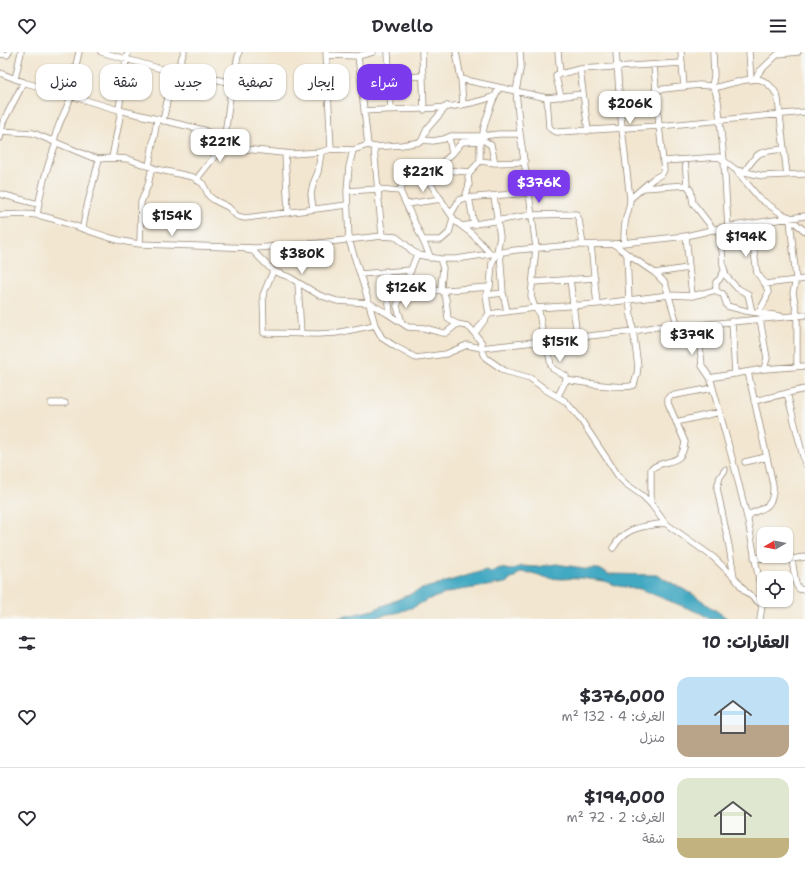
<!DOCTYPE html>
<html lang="ar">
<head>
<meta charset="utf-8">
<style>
	:root { --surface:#fff; --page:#f7f7f7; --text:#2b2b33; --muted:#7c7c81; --line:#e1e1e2; --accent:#7c3aed }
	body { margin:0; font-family:"Shantell Sans","Playpen Sans Arabic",sans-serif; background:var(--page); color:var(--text); direction:rtl; height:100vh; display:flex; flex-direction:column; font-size:15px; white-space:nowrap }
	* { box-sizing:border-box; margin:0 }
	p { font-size:13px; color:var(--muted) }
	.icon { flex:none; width:22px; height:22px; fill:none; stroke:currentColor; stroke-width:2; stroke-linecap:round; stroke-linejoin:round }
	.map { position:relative; height:567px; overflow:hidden; direction:ltr }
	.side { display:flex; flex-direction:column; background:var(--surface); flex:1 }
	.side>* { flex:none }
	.top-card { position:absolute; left:12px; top:12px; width:400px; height:36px; direction:rtl; display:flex; gap:8px }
	.needle { width:26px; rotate:260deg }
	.tools { position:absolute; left:757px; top:475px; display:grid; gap:8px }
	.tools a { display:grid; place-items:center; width:36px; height:36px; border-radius:8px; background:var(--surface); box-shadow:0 1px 3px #0004; font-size:20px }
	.price { position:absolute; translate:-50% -34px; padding:0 9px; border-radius:8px; background:#fff; color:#222; font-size:13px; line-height:26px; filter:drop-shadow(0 1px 2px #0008) }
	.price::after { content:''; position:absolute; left:50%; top:24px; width:12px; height:9px; margin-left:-6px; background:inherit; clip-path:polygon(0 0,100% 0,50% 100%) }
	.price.selected { background:var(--accent); color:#fff }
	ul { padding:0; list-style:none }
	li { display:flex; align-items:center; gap:12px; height:100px; padding:0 16px }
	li+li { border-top:1px solid var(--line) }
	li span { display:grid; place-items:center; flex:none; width:112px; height:80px; border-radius:12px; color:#555 }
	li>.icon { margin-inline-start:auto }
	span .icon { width:48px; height:48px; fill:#fffc; stroke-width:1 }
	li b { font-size:17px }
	h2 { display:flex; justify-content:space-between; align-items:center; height:48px; padding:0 16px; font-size:17px }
	.tag { padding:0 14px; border-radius:12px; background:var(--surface); box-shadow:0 1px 3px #0004; font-size:14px; line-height:36px }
	.tag.selected { background:var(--accent); color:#fff }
	header { display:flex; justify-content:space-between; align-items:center; height:52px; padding:0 16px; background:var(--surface); font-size:18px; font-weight:600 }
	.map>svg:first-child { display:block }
	.water { fill:#43a9c3; stroke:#3f6a70 }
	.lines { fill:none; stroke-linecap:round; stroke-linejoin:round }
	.minor-casing { stroke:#968877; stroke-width:7 }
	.minor { stroke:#fff; stroke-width:5.5 }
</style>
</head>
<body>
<header><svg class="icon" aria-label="menu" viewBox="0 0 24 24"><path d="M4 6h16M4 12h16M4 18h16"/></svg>Dwello<svg class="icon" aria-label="heart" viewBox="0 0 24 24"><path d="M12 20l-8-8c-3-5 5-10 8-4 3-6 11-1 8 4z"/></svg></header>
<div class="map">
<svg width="805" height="567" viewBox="0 0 805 567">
	<rect width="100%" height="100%" fill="#f6f6f2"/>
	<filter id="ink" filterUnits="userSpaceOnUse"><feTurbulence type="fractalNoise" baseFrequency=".025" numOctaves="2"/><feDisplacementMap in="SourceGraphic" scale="8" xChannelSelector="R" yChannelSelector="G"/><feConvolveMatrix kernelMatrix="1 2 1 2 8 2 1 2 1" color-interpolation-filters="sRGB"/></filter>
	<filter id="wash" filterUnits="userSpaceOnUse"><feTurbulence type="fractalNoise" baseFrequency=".012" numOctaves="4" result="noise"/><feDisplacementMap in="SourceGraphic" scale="16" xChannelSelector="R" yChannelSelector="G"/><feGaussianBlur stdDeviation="0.9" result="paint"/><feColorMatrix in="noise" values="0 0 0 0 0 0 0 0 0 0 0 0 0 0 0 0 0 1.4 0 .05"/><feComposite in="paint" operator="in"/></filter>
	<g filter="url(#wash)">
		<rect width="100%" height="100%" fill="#f2e6d0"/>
		<path class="water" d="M556,512l21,3 5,2h17l10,5 48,1 37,20 34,24h-19l-7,-5 -62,-25 -22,-3 -14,-5 -24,-3 -18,1 -14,-1 -16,-5 -11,-1 -15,11 -52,8 -27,9 -13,7 -18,6 -8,1 -16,5h-38l39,-9 49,-21 64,-19 5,2 9,-4 11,2 10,-4 15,1z"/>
	</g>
	<g filter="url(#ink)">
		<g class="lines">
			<defs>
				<path id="minor" d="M101,0l75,21 34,5 22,5
					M388,0l3,57
					M422,0l2,58
					M456,0l5,27 2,25
					M520,0l1,13 -5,26 4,43 9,59 7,55 -5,48 4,12 4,4 5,29
					M558,0l2,21
					M616,0l6,77 8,70c0,7 -2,12 -4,19 -2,8 -2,16 -2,24
					M681,0l3,35
					M749,0l2,28
					M0,2l7,1 2,-3
					M327,3l31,1 15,-4
					M358,4l10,89
					M580,17l8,62
					M0,21l26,10 93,27 85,20 28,17 13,2 47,5 29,-2 -3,20 -5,12 -2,10 2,15
					M390,26l33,-2
					M15,27l6,-27
					M461,27l86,19 36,-4
					M755,27l5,-8 18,-17 20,-2
					M712,34l2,-10 -1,-24
					M714,36c11,-3 30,-9 41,-9 11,0 21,11 23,20l9,76
					M655,38l44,-5 13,1 3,4 3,11 6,60 4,66
					M61,41l5,-9 8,-10 5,-22
					M561,45l-5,-20v-2l24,-6 102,-6
					M547,46l2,29 3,3 5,2 102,-6 146,-14
					M119,58l5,-40 4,-18
					M365,59c42,-3 89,1 130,-15
					M163,69l6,-29 15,-40
					M0,79l33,2 58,24 8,2 13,-1 16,1 28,10 37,8 10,7 6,12 5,4 14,7 9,9 8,2 102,-13
					M449,85l3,17
					M0,86l3,-16 21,-40
					M422,88l5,-11 20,-23
					M483,88l8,5 4,18
					M54,90c2,-16 12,-30 17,-46
					M224,90l8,-59 7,-31
					M374,95l8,89
					M331,97l22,1 15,-5 6,2 28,-2 19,-3 1,-2 11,1 11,-2 7,-3h31l17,-2h21
					M353,98l-4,17 -2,24 2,49 17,53 9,32 7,13 14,9 20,11 30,-4 21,-9 14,3 153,-17 21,-4 43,-2 107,-10
					M321,100l10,-3 -5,-97
					M285,101l3,60
					M112,106l9,-47
					M685,108l2,25 4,6 2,12 21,27
					M480,109l15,2 30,-1
					M664,109l55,-4 17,13 23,28 23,16 8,3 3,4 12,10
					M149,114l8,-46
					M433,117l37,3
					M736,118l27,6 42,-2
					M745,119c14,-21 14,-19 39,-22
					M423,127l29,-25 10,-12 18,-1
					M198,129l1,-5 15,-19 6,-18
					M643,136l44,-3
					M347,139l31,-2 22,2
					M0,142l38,10
					M469,145l5,28
					M465,146l64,-5
					M630,147l23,-20 9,-5 2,-4 -5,-44 -5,-61
					M407,152l34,-5
					M451,162l8,-14 6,-2 4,-13 -1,-8 2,-5 10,-11v-20l3,-1c-2,-12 10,-41 16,-52
					M0,163c12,0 25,-2 37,0 35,7 67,25 103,29l116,4 63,-5 63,-7 14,1 9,7 7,7 7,4 21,4h16l60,-9 57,-5 41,-1 72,-8 39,-9 80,-11
					M37,163c3,-24 10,-49 19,-72
					M790,167l6,60 -3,14 4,22v51
					M750,172l7,49 9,12 2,7 -2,7 -7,13
					M462,174l70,-11 44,-1 3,6 4,25
					M83,176c3,-24 11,-46 16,-69
					M718,177l4,21 1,15 3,11 11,12 11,6 4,18
					M686,184l6,60
					M423,188h18l8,-7 4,-15
					M140,192l1,-42 7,-17 4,-18
					M614,192l13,10 28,19 10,10 13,44
					M591,193l6,59
					M247,198l6,1 20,20 16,6 30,18 18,6 32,2 16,9 23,15 16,1 19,5h3l11,-9
					M500,200l3,41 4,18
					M431,206l-31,-67 4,-11 19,-1 7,4 25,38 17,13 18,19
					M440,207l3,9 -2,18 5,13 2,20 9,5 10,2 4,3 11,14 -1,5 5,10 19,13 25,7 16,12 19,11 14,16 40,60 7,7 17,12 8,8 14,19 48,34 21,20 11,14 17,14
					M273,219l-10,24 1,38 54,1 18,-1 39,-8
					M386,219l4,44
					M724,219l-5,9 -3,2v8l3,3 4,1 4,12 19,5 34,5
					M655,221l33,-5
					M360,222l51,-4
					M570,227l7,58
					M533,230l62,-4
					M298,231l3,51
					M765,232l40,-5
					M402,241l88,-6
					M486,243l17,-2
					M489,262l46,-6 62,-4 72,-9 23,1 24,-6
					M760,267l7,39 -3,11
					M732,269l3,53
					M402,271l-5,-17 20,-52
					M698,273l4,41 9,13
					M475,281l14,-19 -3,-19 4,-8 2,-24 5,-11 3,-15 -6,-41
					M546,289l5,24 2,4 13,7v4l-8,16
					M748,320l25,113c2,33 -24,20 -25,35
					M566,328c14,2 58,10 68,5l3,-11 1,-8 -9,-65 -2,-47
					M787,341l18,71
					M754,349l51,-12
					M51,351h14
					M676,370l44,-10
					M745,410l21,-5
					M725,418l-5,7 -3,11 12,58 5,31
					M651,452v-35c15,-12 31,-1 34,-27l-17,-39v-5l2,-2 43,-8
					M613,496c13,-22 29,-21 52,-25
					M754,505l31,3 20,-3
					M792,508l4,24 3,5 6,1
					M760,567l2,-14 -1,-14 -13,-70 -13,-52 -24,-88v-3l4,-1 49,-8 41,-3"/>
			</defs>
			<use href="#minor" class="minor-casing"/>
			<use href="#minor" class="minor"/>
		</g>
	</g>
</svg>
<div class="tools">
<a><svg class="needle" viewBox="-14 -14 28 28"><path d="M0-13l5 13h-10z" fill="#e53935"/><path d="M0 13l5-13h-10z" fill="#7c7c81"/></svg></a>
<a><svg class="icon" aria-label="locate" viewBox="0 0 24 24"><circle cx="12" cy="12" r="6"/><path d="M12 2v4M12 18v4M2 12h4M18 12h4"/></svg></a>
</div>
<b class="price" style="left:630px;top:73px">$206K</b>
<b class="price" style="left:220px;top:111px">$221K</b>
<b class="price" style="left:423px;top:141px">$221K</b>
<b class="price selected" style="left:539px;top:152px">$376K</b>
<b class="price" style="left:172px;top:185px">$154K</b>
<b class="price" style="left:746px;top:206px">$194K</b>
<b class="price" style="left:302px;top:223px">$380K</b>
<b class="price" style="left:406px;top:257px">$126K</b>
<b class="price" style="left:692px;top:304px">$379K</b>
<b class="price" style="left:560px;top:311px">$151K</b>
<div class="top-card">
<a class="tag selected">شراء</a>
<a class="tag">إيجار</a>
<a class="tag">تصفية</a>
<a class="tag">جديد</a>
<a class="tag">شقة</a>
<a class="tag">منزل</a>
</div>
</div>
<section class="side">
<h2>العقارات: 10<svg class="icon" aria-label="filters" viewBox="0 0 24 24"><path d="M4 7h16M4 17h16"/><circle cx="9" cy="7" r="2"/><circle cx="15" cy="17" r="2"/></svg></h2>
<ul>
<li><span style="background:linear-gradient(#bfe0f5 60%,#b9a48a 0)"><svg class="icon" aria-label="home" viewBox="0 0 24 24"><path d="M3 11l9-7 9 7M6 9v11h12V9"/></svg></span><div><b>$376,000</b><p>الغرف: 4 · 132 m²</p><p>منزل</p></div><svg class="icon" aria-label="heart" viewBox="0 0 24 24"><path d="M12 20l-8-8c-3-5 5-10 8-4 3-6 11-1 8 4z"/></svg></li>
<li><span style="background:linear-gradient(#dfe7d0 75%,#c2b280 0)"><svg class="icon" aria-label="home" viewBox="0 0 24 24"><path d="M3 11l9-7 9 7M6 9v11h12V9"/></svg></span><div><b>$194,000</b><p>الغرف: 2 · 72 m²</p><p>شقة</p></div><svg class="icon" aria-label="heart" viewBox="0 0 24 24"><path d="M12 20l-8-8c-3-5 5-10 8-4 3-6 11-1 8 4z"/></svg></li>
</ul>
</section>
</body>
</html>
